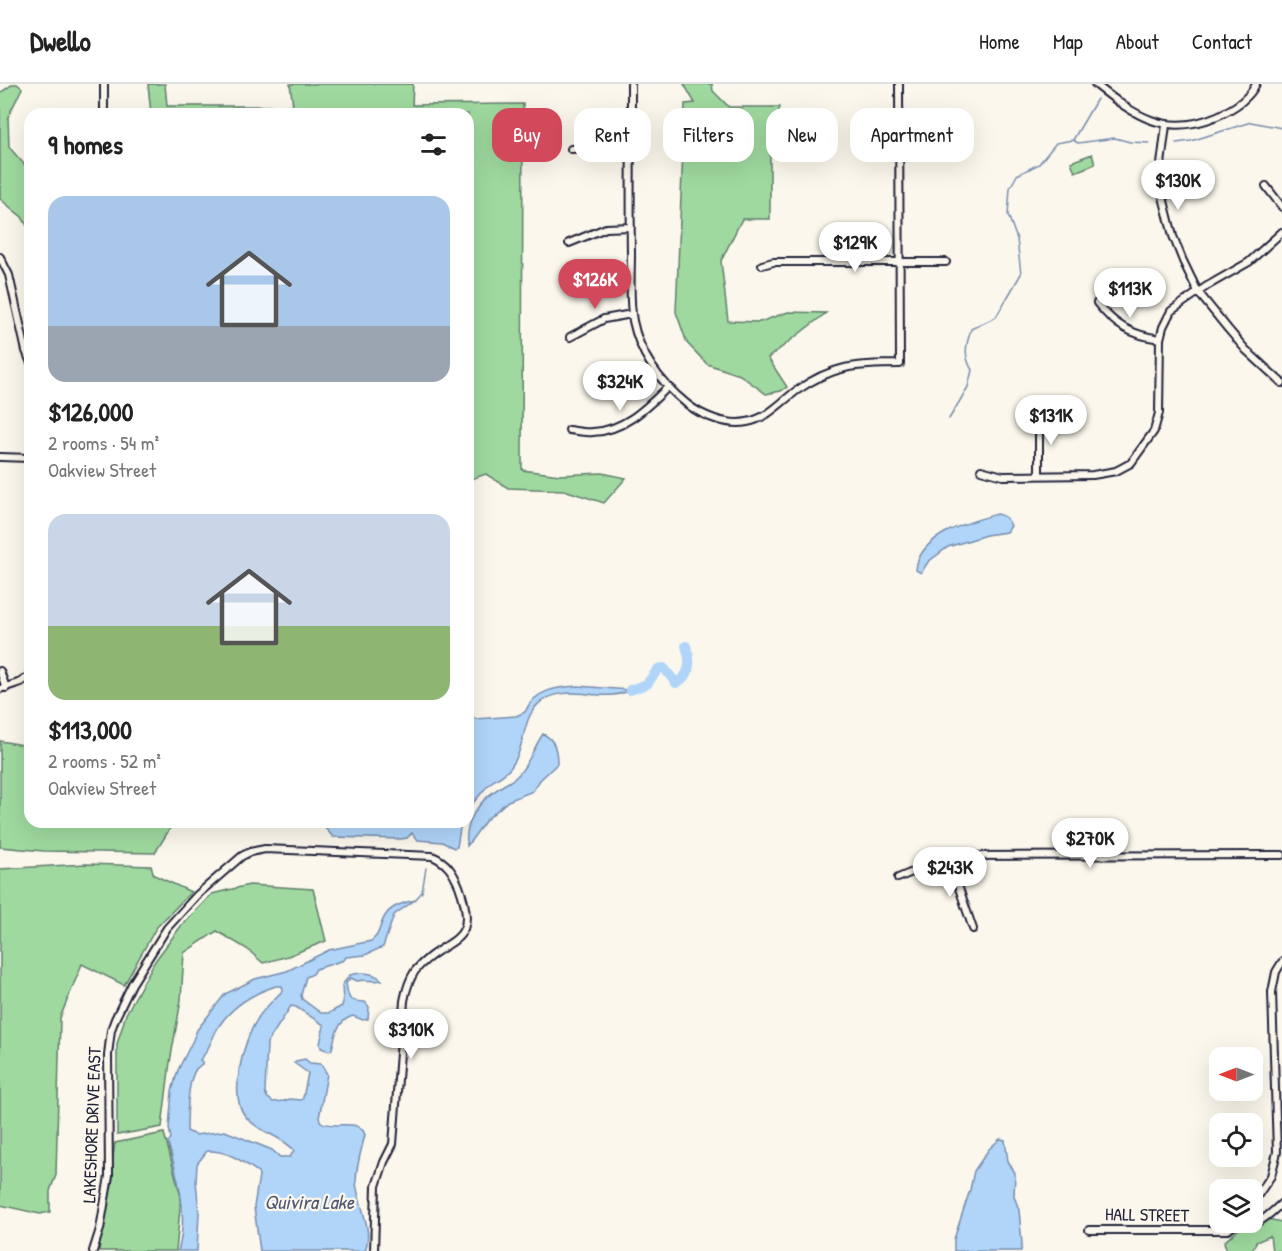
<!DOCTYPE html>
<html lang="en">
<head>
<meta charset="utf-8">
<style>
	:root { --surface:#fff; --page:#f2f2f2; --text:#222; --muted:#767676; --line:#e0e0e0; --accent:#d1495b }
	body { margin:0; font-family:"Patrick Hand",sans-serif; background:var(--page); color:var(--text); height:100vh; display:flex; flex-direction:column; font-size:22px; white-space:nowrap }
	* { box-sizing:border-box; margin:0 }
	p { font-size:20px; color:var(--muted) }
	.icon { flex:none; width:33px; height:33px; fill:none; stroke:currentColor; stroke-width:2; stroke-linecap:round; stroke-linejoin:round }
	.map { position:relative; flex:1; overflow:hidden }
	.sheet { position:absolute; left:24px; top:24px; width:450px; height:720px; display:flex; flex-direction:column; background:var(--surface); border-radius:18px; box-shadow:0 6px 24px #0002 }
	.sheet>* { flex:none }
	.banner { position:absolute; left:492px; top:24px; width:570px; height:54px; display:flex; gap:12px }
	.needle { width:39px; rotate:270deg }
	.buttons { position:absolute; left:1209px; top:963px; display:grid; gap:12px }
	.buttons a { display:grid; place-items:center; width:54px; height:54px; border-radius:12px; background:var(--surface); box-shadow:0 6px 24px #0002; font-size:30px }
	.price { position:absolute; translate:-50% -51px; padding:0 14px; border-radius:21px; background:#fff; color:#222; font-size:20px; line-height:39px; filter:drop-shadow(0 2px 3px #0008) }
	.price::after { content:''; position:absolute; left:50%; top:36px; width:18px; height:14px; margin-left:-9px; background:inherit; clip-path:polygon(0 0,100% 0,50% 100%) }
	.price.current { background:var(--accent); color:#fff }
	ul { padding:0; list-style:none }
	li { display:grid; align-content:center; gap:12px; height:318px; padding:0 24px }
	li span { display:grid; place-items:center; height:186px; border-radius:18px; color:#555 }
	li>.icon { margin-inline-start:auto }
	span .icon { width:108px; height:108px; fill:#fffc; stroke-width:1 }
	li b { font-size:26px }
	h2 { display:flex; justify-content:space-between; align-items:center; height:72px; padding:0 24px; font-size:26px }
	.pill { padding:0 21px; border-radius:18px; background:var(--surface); box-shadow:0 6px 24px #0002; font-size:21px; line-height:54px }
	.pill.current { background:var(--accent); color:#fff }
	header { display:flex; align-items:center; gap:36px; box-sizing:border-box; height:84px; padding:0 30px; background:var(--surface); border-bottom:2px solid var(--line) }
	header strong { font-size:28px }
	nav { display:flex; gap:33px; margin-inline-start:auto; font-size:21px }
	.map>svg:first-child { display:block }
	.green { fill:#9fd99f; stroke:#607e6d; stroke-width:1.5 }
	.water { fill:#b0d5f9; stroke:#778dad; stroke-width:1.5; fill-rule:evenodd }
	.lines { fill:none; stroke-linecap:round; stroke-linejoin:round }
	.stream { stroke:#778dad; stroke-width:1.5 }
	.river { stroke:#b0d5f9; stroke-width:10 }
	.minor-casing { stroke:#22223b; stroke-width:10 }
	.minor { stroke:#fbf7ec; stroke-width:6 }
	.labels { text-anchor:middle; stroke-width:4.5; stroke-linejoin:round; paint-order:stroke }
	.street-label { font-size:18px; fill:#22223b; stroke:#fbf7ec }
	.water-label { font-size:20px; font-style:italic; fill:#4d5874; stroke:#fbf7ec }
</style>
</head>
<body>
<header>
<strong>Dwello</strong>
<nav><a>Home</a><a>Map</a><a>About</a><a>Contact</a></nav>
</header>
<div class="map">
<svg width="1282" height="1167" viewBox="0 0 1282 1167">
	<rect width="100%" height="100%" fill="#fbf7ec"/>
	<filter id="ink" filterUnits="userSpaceOnUse"><feTurbulence type="fractalNoise" baseFrequency=".0167" numOctaves="2"/><feDisplacementMap in="SourceGraphic" scale="12" xChannelSelector="R" yChannelSelector="G"/><feConvolveMatrix kernelMatrix="1 2 1 2 8 2 1 2 1" color-interpolation-filters="sRGB"/></filter>
	<g filter="url(#ink)">
		<path class="green" d="M13,0h4l5,4 -14,29 1,30 21,24v60l-8,-14 -22,-18v-106z
			M148,0h17l2,22h126l-3,-22h123l-1,21 111,-1 -1,366 38,5 42,-2 24,5 -22,25 -40,-13 -56,-2 -22,-14 -18,6v-366h-317z
			M684,0h28l1,7 16,16h51l-10,36v76h-28l-21,42 7,60 32,1 28,-10 38,1 -58,45 19,29 -6,4 -15,3 -26,-19 -33,-11 -20,-21 -11,-31 9,-208 10,-1z
			M1092,70l3,10 -20,8 -4,-10z
			M30,656v82h144l-19,31 -111,-2 -44,-4v-106l23,4z
			M86,780l65,2 3,9 37,17 -35,36 -32,57 -42,-21 -22,54 -4,157 -6,16v21l-10,2 -40,-9v-336z
			M249,801l64,4 13,52 -38,15 -25,7 -16,-14 -30,-18 -33,22 -3,47 -11,62 -8,65 -45,8v-91l9,-30 29,-53 26,-35 31,-32z
			M164,1049l17,64 -5,54h-77l16,-108z
			M1253,1132l29,6v29h-10l-2,-15 -14,6 -4,9h-25l-3,-9 22,-19 6,-1z"/>
		<path class="water" d="M997,430c8,2 11,4 14,12l-4,6 -21,3 -38,12 -20,15 -7,11 -5,-3c3,-35 52,-48 81,-56z
			M578,602l52,4c-26,14 -57,-6 -85,9 -25,14 -18,48 -34,68 -5,7 -12,10 -18,14 -9,7 -16,19 -25,27v-94l8,5 40,-3 9,-4c9,-22 32,-25 53,-26z
			M543,650c12,5 14,17 14,30l-17,16 -7,11 -25,10 -22,19 -19,26c-3,-25 12,-45 32,-58 7,-5 14,-7 20,-14 10,-11 15,-27 24,-40z
			M324,738h137l-4,25 -3,1 -12,-6 -24,-2 -6,-7 -5,5 -6,1 -68,-2 -7,-8z
			M415,816l-21,15 -11,32 -18,8 -19,2 -2,3 -28,9 -3,5 -7,3 -5,18 1,4 19,14h8l13,-7 1,-4 -1,-17 8,-10c11,-3 23,-3 32,5 -8,2 -17,-1 -25,1l-6,-3 -5,5c3,17 1,18 19,19l4,5 -1,12 -5,1 -10,-4c-15,4 -18,19 -21,33l-3,2 -8,-3 -1,-4 4,-19 -28,-18 -5,-1 -24,37 -2,49 2,5 6,5 11,-1 6,-2 11,1 2,-2 5,-25 -14,-10 2,-2 9,-2 5,4 11,1 6,10 -8,44 2,4c12,8 39,-5 44,13 -4,16 -9,31 -9,47 2,23 18,47 9,69h-105l-6,-44 5,-32 -1,-3c-16,-11 -31,-22 -51,-21l-10,13 -1,17 3,32 -2,38h-19c11,-36 0,-73 -10,-108l3,-5 -2,-10 3,-37 6,-21 15,-30 4,-10 28,-36 30,-15 32,-8 42,-21 42,-9c10,-7 8,-16 14,-25 7,-11 19,-13 30,-16zM276,902h6l1,4c-8,9 -19,18 -25,28 -14,22 -30,76 -13,98 13,16 35,19 49,34l-4,7h-10l-8,-7 -47,-19 -30,4 -8,-4c0,-15 0,-50 9,-62 2,-2 5,-4 7,-6l-3,-3c8,-8 11,-19 16,-29 13,-23 35,-37 60,-45z
			M1000,1055l5,1 3,21 7,12 -1,23 5,14 3,34 -1,7h-67v-12l16,-49 4,-19 15,-22z"/>
		<g class="lines">
			<path class="stream" d="M1073,56l24,-41
				M1176,59l15,-2 60,-19 31,6
				M949,335l19,-32 4,-17c-9,-15 -6,-25 -1,-41l25,-12 25,-43 -4,-35 -9,-24 2,-27 7,-13 22,-11 17,-21 17,-3 5,3 37,-5 15,4 19,1
				M415,816l7,-8 4,-24"/>
			<path class="river" d="M630,606l17,-6 11,-15 6,-1 12,15c16,-8 15,-23 10,-37"/>
			<defs>
				<path id="minor" d="M104,0v30
					M631,0c0,56 -1,113 0,169 0,22 -2,47 2,68 7,34 28,62 54,83 15,12 40,22 60,18 21,-4 33,-19 49,-31 37,-26 61,-27 104,-27l-1,-280
					M1095,0c40,32 71,54 122,32 16,-7 32,-17 39,-32
					M1166,41l-5,39 1,29 11,43 10,25 15,31 30,37 18,21 36,33
					M571,65l60,-4
					M899,68l31,-4 35,-14
					M1266,102l16,21
					M569,159l37,-15 25,-1
					M0,173l9,18 17,76 4,10
					M762,181l11,-3h173
					M1097,219c18,23 35,32 63,36
					M570,253l34,-18 28,-5
					M1039,333v58
					M569,346c8,1 16,3 24,2 31,-1 54,-25 75,-45
					M0,373l30,1
					M981,386l22,6 90,-1 23,-4 15,-8 23,-32 5,-18 1,-74 3,-12 8,-16 36,-25 42,-24 33,-30
					M0,587l6,17
					M0,605l21,-7 9,-7
					M949,775l24,70
					M898,794l43,-18 22,-4 319,-1
					M1252,1120l19,-28 6,-24 -5,-160 4,-20 6,-10
					M1240,1138c18,7 29,-8 42,-19
					M1089,1146h139l10,-8
					M93,1167l7,-22 9,-53 -1,-121 3,-25 4,-11 17,-35 35,-56 30,-33 45,-39 8,-4 15,-3 167,7c15,6 21,16 27,30 23,63 -15,49 -44,85 -6,9 -9,19 -11,30l-11,143 -9,18 -8,24 -2,65"/>
			</defs>
			<use href="#minor" class="minor-casing"/>
			<use href="#minor" class="minor"/>
		</g>
	</g>
	<g class="labels">
		<g class="street-label">
			<text transform="translate(92 1041) rotate(-88)" y="6">LAKESHORE DRIVE EAST</text>
			<text transform="translate(1147 1131) rotate(1)" y="6">HALL STREET</text>
		</g>
		<g class="water-label">
			<text x="309" y="1125">Quivira Lake</text>
		</g>
	</g>
</svg>
<div class="buttons">
<a><svg class="needle" viewBox="-14 -14 28 28"><path d="M0-13l5 13h-10z" fill="#e53935"/><path d="M0 13l5-13h-10z" fill="#767676"/></svg></a>
<a><svg class="icon" aria-label="locate" viewBox="0 0 24 24"><circle cx="12" cy="12" r="6"/><path d="M12 2v4M12 18v4M2 12h4M18 12h4"/></svg></a>
<a><svg class="icon" aria-label="layers" viewBox="0 0 24 24"><path d="M12 4l9 5-9 5-9-5zM3 14l9 5 9-5"/></svg></a>
</div>
<b class="price" style="left:1178px;top:127px">$130K</b>
<b class="price" style="left:855px;top:189px">$129K</b>
<b class="price current" style="left:595px;top:226px">$126K</b>
<b class="price" style="left:1130px;top:235px">$113K</b>
<b class="price" style="left:620px;top:328px">$324K</b>
<b class="price" style="left:1051px;top:362px">$131K</b>
<b class="price" style="left:1090px;top:785px">$270K</b>
<b class="price" style="left:950px;top:814px">$243K</b>
<b class="price" style="left:411px;top:976px">$310K</b>
<div class="banner">
<a class="pill current">Buy</a>
<a class="pill">Rent</a>
<a class="pill">Filters</a>
<a class="pill">New</a>
<a class="pill">Apartment</a>
</div>
<section class="sheet">
<h2>9 homes<svg class="icon" aria-label="filters" viewBox="0 0 24 24"><path d="M4 7h16M4 17h16"/><circle cx="9" cy="7" r="2"/><circle cx="15" cy="17" r="2"/></svg></h2>
<ul>
<li><span style="background:linear-gradient(#a9c7e8 70%,#9aa5b1 0)"><svg class="icon" aria-label="home" viewBox="0 0 24 24"><path d="M3 11l9-7 9 7M6 9v11h12V9"/></svg></span><div><b>$126,000</b><p>2 rooms · 54 m²</p><p>Oakview Street</p></div></li>
<li><span style="background:linear-gradient(#c9d6e8 60%,#8fb573 0)"><svg class="icon" aria-label="home" viewBox="0 0 24 24"><path d="M3 11l9-7 9 7M6 9v11h12V9"/></svg></span><div><b>$113,000</b><p>2 rooms · 52 m²</p><p>Oakview Street</p></div></li>
</ul>
</section>
</div>
</body>
</html>
